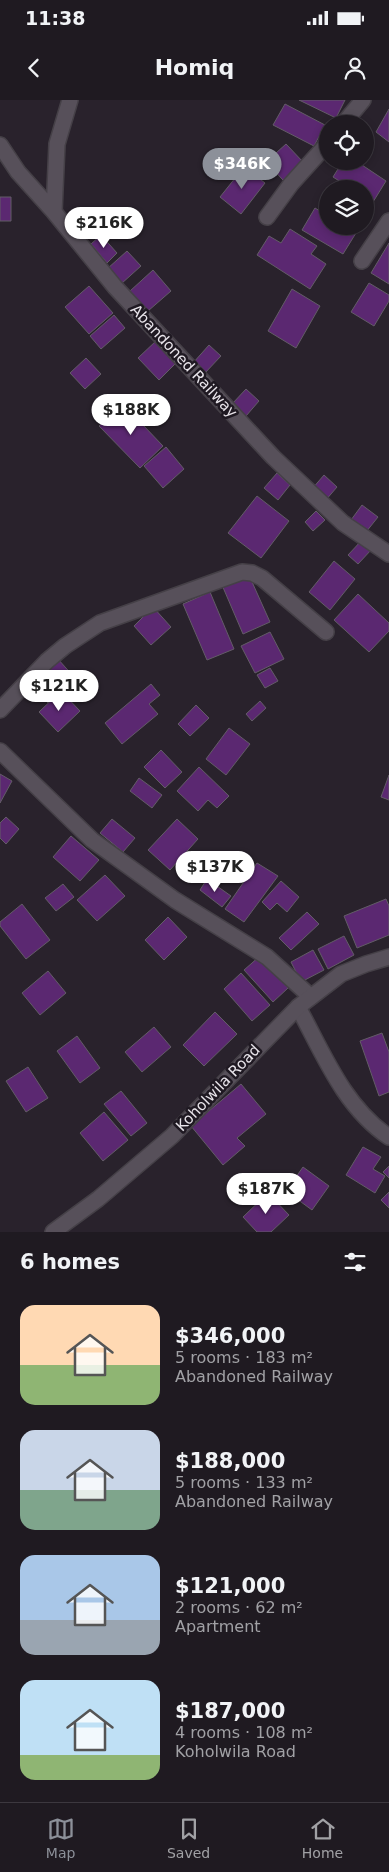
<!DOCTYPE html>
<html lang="en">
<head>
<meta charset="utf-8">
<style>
	:root { --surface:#1f1a21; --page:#27232a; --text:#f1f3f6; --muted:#a1a1a5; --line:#3c383f; --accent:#8c9099 }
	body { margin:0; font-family:"DejaVu Sans",sans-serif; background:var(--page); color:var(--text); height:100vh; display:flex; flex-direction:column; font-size:19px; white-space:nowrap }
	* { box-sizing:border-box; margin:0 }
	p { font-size:16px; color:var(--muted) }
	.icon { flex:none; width:28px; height:28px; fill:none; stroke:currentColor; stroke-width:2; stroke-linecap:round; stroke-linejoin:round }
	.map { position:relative; height:1132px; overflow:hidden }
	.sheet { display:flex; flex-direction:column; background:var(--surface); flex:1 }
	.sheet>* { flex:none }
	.controls { position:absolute; left:319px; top:15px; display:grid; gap:10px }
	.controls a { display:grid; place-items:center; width:55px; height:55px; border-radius:50%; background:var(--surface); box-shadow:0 2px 8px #0003,0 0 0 1px var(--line); font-size:25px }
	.price { position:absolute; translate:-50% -42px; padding:0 11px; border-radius:18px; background:#fff; color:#222; font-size:16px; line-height:32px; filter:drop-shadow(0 1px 2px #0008) }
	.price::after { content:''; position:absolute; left:50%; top:30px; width:15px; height:11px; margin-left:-8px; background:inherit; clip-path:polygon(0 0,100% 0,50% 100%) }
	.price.active { background:var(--accent); color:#fff }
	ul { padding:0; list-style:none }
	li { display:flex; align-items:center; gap:15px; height:125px; padding:0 20px }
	li span { display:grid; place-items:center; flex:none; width:140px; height:100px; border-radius:15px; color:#555 }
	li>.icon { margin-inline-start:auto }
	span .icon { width:60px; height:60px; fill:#fffc; stroke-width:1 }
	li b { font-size:21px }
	h2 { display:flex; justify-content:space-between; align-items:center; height:60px; padding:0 20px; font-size:21px }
	.status { display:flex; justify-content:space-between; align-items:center; height:35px; padding:0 25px; background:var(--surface); direction:ltr }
	.status svg { height:14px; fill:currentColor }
	header { display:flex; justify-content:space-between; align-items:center; height:65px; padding:0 20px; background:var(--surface); font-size:22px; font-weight:800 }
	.dock { display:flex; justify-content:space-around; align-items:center; height:70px; border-top:1px solid var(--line); background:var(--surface); font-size:14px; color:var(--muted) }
	.dock a { display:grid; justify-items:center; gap:2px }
	.dock .active { color:var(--accent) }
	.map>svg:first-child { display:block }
	.building { fill:#5b2871; stroke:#635c67 }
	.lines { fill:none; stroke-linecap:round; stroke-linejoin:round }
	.street-casing { stroke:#454047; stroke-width:18 }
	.secondary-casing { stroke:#454047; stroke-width:18 }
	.street { stroke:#57505a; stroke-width:15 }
	.secondary { stroke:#57505a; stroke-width:15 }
	.labels { text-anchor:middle; stroke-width:5; stroke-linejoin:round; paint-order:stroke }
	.street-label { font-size:15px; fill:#e8e4ea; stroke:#1f1922 }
</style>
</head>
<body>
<div class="status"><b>11:38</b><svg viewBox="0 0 49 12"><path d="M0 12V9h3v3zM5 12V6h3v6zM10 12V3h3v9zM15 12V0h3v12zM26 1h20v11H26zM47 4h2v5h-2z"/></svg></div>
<header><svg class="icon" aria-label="back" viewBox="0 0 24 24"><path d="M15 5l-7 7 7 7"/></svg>Homiq<svg class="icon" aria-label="person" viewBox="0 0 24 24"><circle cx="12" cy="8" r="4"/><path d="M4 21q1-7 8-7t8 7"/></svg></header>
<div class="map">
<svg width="389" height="1132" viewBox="0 0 389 1132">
	<rect width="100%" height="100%" fill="#29222c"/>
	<path class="building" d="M299,0h46l-9,18z
		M285,4l40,21 -11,21 -41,-21z
		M389,9v33l-13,-10z
		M286,44l18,19 -20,18 -18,-19z
		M343,61h13l30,20 -13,21 -8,-5v-8h-13l-19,-12z
		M244,67l21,16 -24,31 -21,-17z
		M0,97h11v24h-11z
		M315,108l13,8v10h17l11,7 -13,21 -41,-24z
		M290,129l27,17 -6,8 15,10 -16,25 -53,-34 12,-19 12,7z
		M101,135l16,18 -10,10 -16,-19z
		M389,143v41l-18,-11z
		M127,151l14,15 -20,18 -14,-15z
		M153,170l18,21 -23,20 -18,-20z
		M369,183l20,12v6l-15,25 -23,-14z
		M89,186l24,27 -24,21 -24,-27z
		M292,189l28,17 -24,42 -28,-17z
		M114,215l11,13 -24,21 -11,-13z
		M157,240l20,22 -18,18 -21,-22z
		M209,245l12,11 -17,18 -11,-11z
		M86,258l15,16 -16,15 -15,-16z
		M246,289l13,12 -13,15 -14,-12z
		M122,303l41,43 -23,22 -41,-42z
		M166,347l18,22 -21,19 -19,-22z
		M277,373l13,12 -12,15 -14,-12z
		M324,375l13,12 -12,14 -13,-12z
		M257,396l32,25 -28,37 -33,-25z
		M362,405l16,12 -12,15 -15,-12z
		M316,411l9,9 -12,11 -8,-9z
		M362,440l10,9 -14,15 -10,-9z
		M334,461l21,18 -25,31 -21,-18z
		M248,473l22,49 -27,12 -21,-49z
		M210,492l24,57 -27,11 -24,-56z
		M358,494l31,29v8l-20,21 -35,-32z
		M153,507l18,20 -20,18 -17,-19z
		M270,532l14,27 -29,14 -14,-27z
		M57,558l18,20 -27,25 -18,-19z
		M270,568l8,13 -13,7 -8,-13z
		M151,584l9,11 -11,9 9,10 -36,30 -17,-21z
		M61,591l19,20 -22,21 -19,-20z
		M260,601l6,7 -14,13 -6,-7z
		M196,605l13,13 -19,18 -12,-12z
		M229,628l21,16 -24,31 -20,-16z
		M161,650l21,22 -17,16 -21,-21z
		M199,667l30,29 -12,12 -9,-8 -10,11 -21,-20z
		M0,674l12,7 -12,22z
		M389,675v25l-8,-3z
		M139,678l23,17 -10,13 -22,-17z
		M6,717l13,12 -13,15 -6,-6v-15z
		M112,719l23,19 -12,14 -23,-19z
		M177,719l21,20 -28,31 -22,-20z
		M71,736l28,24 -19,21 -27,-24z
		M257,763l21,13 -34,46 -19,-13z
		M105,775l20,21 -28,25 -20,-21z
		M207,779l24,17 -9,11 -22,-17z
		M281,781l18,16 -12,15 -10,-9 -7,7 -8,-8z
		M63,784l11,13 -18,14 -11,-13z
		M386,799l3,7v29l-32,13 -13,-32z
		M22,804l28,36 -24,19 -26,-33v-4z
		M307,812l12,12 -28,26 -12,-12z
		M168,817l19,20 -23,23 -19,-20z
		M344,836l10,19 -26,14 -10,-20z
		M313,850l11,20 -23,12 -10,-20z
		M260,856l28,32 -15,14 -29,-32z
		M48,871l18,22 -26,22 -18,-22z
		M241,873l29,32 -18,16 -28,-32z
		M215,912l22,22 -33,32 -21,-21z
		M154,927l17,20 -29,25 -17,-20z
		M382,933l7,19v40l-10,4 -19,-55z
		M77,936l23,32 -20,15 -23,-32z
		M28,967l20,31 -22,14 -20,-31z
		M241,984l25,30 -29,24 8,8 -22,19 -32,-39z
		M121,991l26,32 -16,13 -27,-32z
		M104,1012l24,28 -25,21 -23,-28z
		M363,1047l18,10 -8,12 12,7 -10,17 -29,-18z
		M389,1066v12l-6,-6z
		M303,1067l26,19 -17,24 -26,-19z
		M389,1092v16l-8,-8z
		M268,1093l21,22 -18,17h-14l-14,-15z"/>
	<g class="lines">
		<defs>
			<path id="street" d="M343,24l20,-24
				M0,45l18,27 36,40 61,75 158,170 70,66 46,31
				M54,112l3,-68 13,-44
				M267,117l24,-33 37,-41
				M362,161l27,-40
				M0,610l47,-49 18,-15 35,-23 142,-51 10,1 10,5 64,54
				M0,651l92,89 83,60 92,57 44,40
				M298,907c25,46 46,100 91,130"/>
			<path id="secondary" d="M53,1132l45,-33 74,-63 126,-129 43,-33 25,-10 23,-7"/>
		</defs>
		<use href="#street" class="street-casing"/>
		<use href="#secondary" class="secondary-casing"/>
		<use href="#street" class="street"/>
		<use href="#secondary" class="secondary"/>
	</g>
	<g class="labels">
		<g class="street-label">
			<text transform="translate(184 261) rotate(47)" y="5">Abandoned Railway</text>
			<text transform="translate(218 988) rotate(-46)" y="5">Koholwila Road</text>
		</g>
	</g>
</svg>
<div class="controls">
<a><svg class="icon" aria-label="locate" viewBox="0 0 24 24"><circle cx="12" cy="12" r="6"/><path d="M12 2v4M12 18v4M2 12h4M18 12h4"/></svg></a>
<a><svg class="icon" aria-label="layers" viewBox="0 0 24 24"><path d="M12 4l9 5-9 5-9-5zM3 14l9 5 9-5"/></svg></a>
</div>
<b class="price active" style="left:242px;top:90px">$346K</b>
<b class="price" style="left:104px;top:149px">$216K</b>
<b class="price" style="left:131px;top:336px">$188K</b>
<b class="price" style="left:59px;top:612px">$121K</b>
<b class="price" style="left:215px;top:793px">$137K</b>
<b class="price" style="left:266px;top:1115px">$187K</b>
</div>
<section class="sheet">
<h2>6 homes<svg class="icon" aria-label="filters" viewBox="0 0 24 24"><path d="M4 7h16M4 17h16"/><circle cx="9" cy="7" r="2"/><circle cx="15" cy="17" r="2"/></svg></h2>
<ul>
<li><span style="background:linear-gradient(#ffd9b3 60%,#8fb573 0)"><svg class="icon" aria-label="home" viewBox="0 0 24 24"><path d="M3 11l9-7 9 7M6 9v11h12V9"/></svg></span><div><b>$346,000</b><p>5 rooms · 183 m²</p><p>Abandoned Railway</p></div></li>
<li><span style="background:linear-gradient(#c9d6e8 60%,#7fa58c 0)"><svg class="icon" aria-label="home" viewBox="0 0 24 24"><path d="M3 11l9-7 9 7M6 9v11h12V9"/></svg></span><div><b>$188,000</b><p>5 rooms · 133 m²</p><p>Abandoned Railway</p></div></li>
<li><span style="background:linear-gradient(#a9c7e8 65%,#9aa5b1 0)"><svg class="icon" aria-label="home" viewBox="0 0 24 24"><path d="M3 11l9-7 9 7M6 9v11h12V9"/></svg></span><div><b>$121,000</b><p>2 rooms · 62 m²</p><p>Apartment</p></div></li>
<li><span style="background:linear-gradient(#bfe0f5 75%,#8fb573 0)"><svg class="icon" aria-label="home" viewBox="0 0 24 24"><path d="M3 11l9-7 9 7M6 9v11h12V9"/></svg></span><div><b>$187,000</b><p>4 rooms · 108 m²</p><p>Koholwila Road</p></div></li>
</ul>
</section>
<nav class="dock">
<a class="active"><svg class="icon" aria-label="map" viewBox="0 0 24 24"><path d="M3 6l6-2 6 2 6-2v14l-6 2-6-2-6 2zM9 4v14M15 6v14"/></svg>Map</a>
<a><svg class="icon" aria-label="saved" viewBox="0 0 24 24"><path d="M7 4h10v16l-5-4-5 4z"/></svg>Saved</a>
<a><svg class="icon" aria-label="home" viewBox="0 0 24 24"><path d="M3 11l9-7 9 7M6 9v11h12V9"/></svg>Home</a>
</nav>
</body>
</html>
